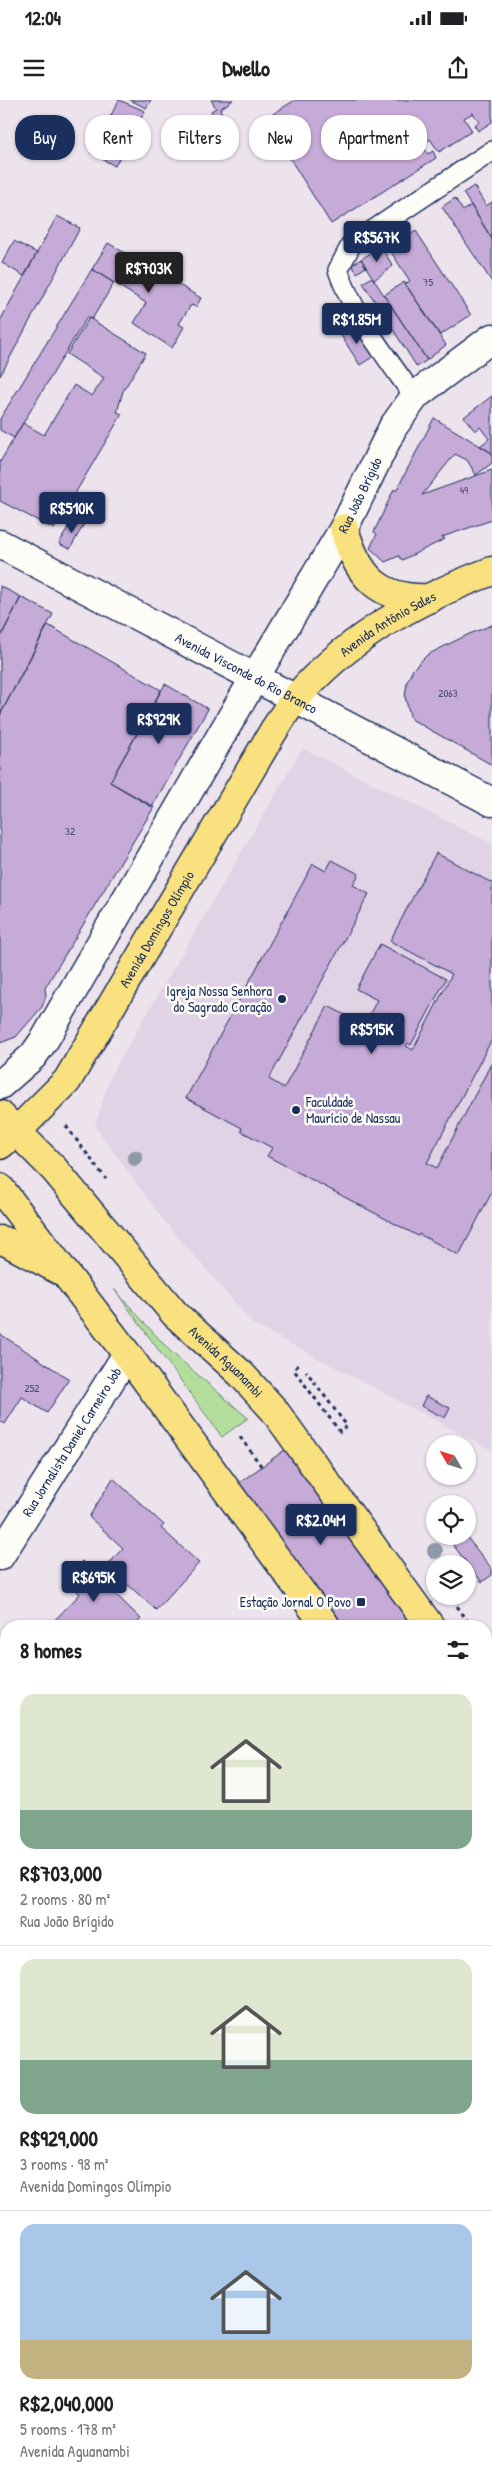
<!DOCTYPE html>
<html lang="en">
<head>
<meta charset="utf-8">
<style>
	:root { --surface:#fff; --page:#f6f6f6; --text:#202124; --muted:#757577; --line:#e0e0e0; --accent:#1b2f5e }
	body { margin:0; font-family:"Patrick Hand",sans-serif; background:var(--page); color:var(--text); height:100vh; display:flex; flex-direction:column; font-size:19px; white-space:nowrap }
	* { box-sizing:border-box; margin:0 }
	p { font-size:16px; color:var(--muted) }
	.icon { flex:none; width:28px; height:28px; fill:none; stroke:currentColor; stroke-width:2; stroke-linecap:round; stroke-linejoin:round }
	.map { position:relative; flex:1; overflow:hidden }
	.panel { position:absolute; left:0px; top:1520px; width:492px; height:866px; display:flex; flex-direction:column; background:var(--surface); border-radius:20px 20px 0 0; box-shadow:0 1px 4px #0004 }
	.panel>* { flex:none }
	.banner { position:absolute; left:15px; top:15px; width:462px; height:45px; display:flex; gap:10px }
	.needle { width:32px; rotate:309deg }
	.buttons { position:absolute; left:426px; top:1335px; display:grid; gap:10px }
	.buttons a { display:grid; place-items:center; width:50px; height:50px; border-radius:50%; background:var(--surface); box-shadow:0 1px 4px #0004; font-size:25px }
	.price { position:absolute; translate:-50% -42px; padding:0 11px; border-radius:5px; background:var(--accent); color:#fff; font-size:16px; line-height:32px; filter:drop-shadow(0 1px 2px #0008) }
	.price::after { content:''; position:absolute; left:50%; top:30px; width:15px; height:11px; margin-left:-8px; background:inherit; clip-path:polygon(0 0,100% 0,50% 100%) }
	.price.selected { background:#222; color:#fff }
	ul { padding:0; list-style:none }
	li { display:grid; align-content:center; gap:10px; height:265px; padding:0 20px }
	li+li { border-top:1px solid var(--line) }
	li span { display:grid; place-items:center; height:155px; border-radius:15px; color:#555 }
	li>.icon { margin-inline-start:auto }
	span .icon { width:90px; height:90px; fill:#fffc; stroke-width:1 }
	li b { font-size:21px }
	h2 { display:flex; justify-content:space-between; align-items:center; height:60px; padding:0 20px; font-size:21px }
	.tag { padding:0 18px; border-radius:20px; background:var(--surface); box-shadow:0 1px 4px #0004; font-size:18px; line-height:45px }
	.tag.selected { background:var(--accent); color:#fff }
	.status { display:flex; justify-content:space-between; align-items:center; height:35px; padding:0 25px; background:var(--surface); direction:ltr }
	.status svg { height:14px; fill:currentColor }
	header { display:flex; justify-content:space-between; align-items:center; height:65px; padding:0 20px; background:var(--surface); font-size:22px; font-weight:800 }
	.map>svg:first-child { display:block }
	.built { fill:#e1d2e6 }
	.green { fill:#b2dd9a; stroke:#66867c }
	.building { fill:#c6aad7; stroke:#1b2f5e }
	.lines { fill:none; stroke-linecap:round; stroke-linejoin:round }
	.service-casing { stroke:#1b2f5e; stroke-width:22 }
	.minor-casing { stroke:#1b2f5e; stroke-width:31 }
	.tertiary-casing { stroke:#1b2f5e; stroke-width:31 }
	.secondary-casing { stroke:#1b2f5e; stroke-width:31 }
	.primary-casing { stroke:#1b2f5e; stroke-width:31 }
	.path { stroke:#1b2f5e; stroke-width:3; stroke-dasharray:4 4; stroke-linecap:butt }
	.service { stroke:#fdfcf7; stroke-width:19 }
	.minor { stroke:#fdfcf7; stroke-width:28 }
	.tertiary { stroke:#fdfcf7; stroke-width:28 }
	.secondary { stroke:#fdfcf7; stroke-width:28 }
	.primary { stroke:#fae180; stroke-width:28 }
	.tree { fill:#8e98a7 }
	.poi-dot { fill:#1b2f5e; stroke:#fdfcf7; stroke-width:2 }
	.labels { text-anchor:middle; stroke-width:5; stroke-linejoin:round; paint-order:stroke }
	.number-label { font-size:11px; fill:#464e7c }
	.street-label { font-size:14px; fill:#1b2f5e; stroke:#fdfcf7 }
	.poi-label { font-size:14px; fill:#1b2f5e; stroke:#fdfcf7; text-anchor:end }
</style>
</head>
<body>
<div class="status"><b>12:04</b><svg viewBox="0 0 49 12"><path d="M0 12V9h3v3zM5 12V6h3v6zM10 12V3h3v9zM15 12V0h3v12zM26 1h20v11H26zM47 4h2v5h-2z"/></svg></div>
<header><svg class="icon" aria-label="menu" viewBox="0 0 24 24"><path d="M4 6h16M4 12h16M4 18h16"/></svg>Dwello<svg class="icon" aria-label="share" viewBox="0 0 24 24"><path d="M12 15V3M7 8l5-5 5 5M5 13v7h14v-7"/></svg></header>
<div class="map">
<svg width="492" height="2386" viewBox="0 0 492 2386">
	<rect width="100%" height="100%" fill="#ece3ed"/>
	<filter id="ink" filterUnits="userSpaceOnUse"><feTurbulence type="fractalNoise" baseFrequency=".02" numOctaves="2"/><feDisplacementMap in="SourceGraphic" scale="10" xChannelSelector="R" yChannelSelector="G"/><feConvolveMatrix kernelMatrix="1 2 1 2 8 2 1 2 1" color-interpolation-filters="sRGB"/></filter>
	<g filter="url(#ink)">
		<path class="built" d="M304,649l188,95v606l-239,-126 -92,-107 -66,-91 15,-49 189,-323z"/>
		<path class="green" d="M114,1189l56,62 78,67 -26,19z
			M492,2226v89l-6,-10v-76z"/>
		<path class="building" d="M119,0l26,11 -30,55 -24,-13z
			M130,0h21l-5,8z
			M211,0h22l-13,9 2,5 -7,4 -4,-7 5,-3z
			M295,0h197v22l-14,9 -4,-6 5,-3 -6,-9 -9,5 8,13 -33,21 -9,-13 -8,6 6,9 5,-3 3,7 -105,66 -66,-105z
			M474,86l12,20 6,-4v37l-29,-46z
			M455,98l8,13 8,-6 21,34v43l-50,-75z
			M57,116l23,12 -80,148v-55z
			M416,131l55,84 -31,20 -35,-51 5,-3 -21,-32z
			M14,141l23,12 -13,23 -22,-13z
			M108,143l93,55 -5,9 -5,-2 -12,19 5,3 -12,21 -38,-25 12,-20 -54,-34z
			M381,147l12,19 -19,14 -13,-21z
			M361,159l5,8 -9,6 -5,-8z
			M92,169l22,14 -22,36 -5,-2 -73,121 -14,-8v-11z
			M372,177l55,83 -10,7 -54,-84z
			M404,182l42,63 -19,15 -43,-65z
			M89,218l57,35 -23,38 -6,21 5,2 -68,115 -54,-28v-39l23,-39 21,12 30,-50 18,11 12,-18 -37,-24z
			M354,225l20,31 -14,9 -20,-31z
			M492,296v57l-12,-7 9,-7 -9,-12 -5,4 -11,-14z
			M434,318l58,35v10l-16,12 -9,-15 -12,-6 -33,41 70,-25v50l-50,17 3,2 -43,21 -3,-4 -14,6 -15,-14 7,-14 -3,-2 20,-43 2,2z
			M73,418l11,6 -14,25 -11,-5z
			M0,486l21,11 -21,41z
			M21,497l32,17 -53,101v-77z
			M48,525l113,65 -51,92 44,25 -109,181 1,8 -4,11 -26,30 -16,6v-328z
			M492,525v140l-81,-46 -6,-22 2,-15 6,-13 14,-14 40,-20z
			M165,584l43,25 -56,98 -42,-25z
			M436,753l56,30v156l-65,124 10,5 55,-106v130l-33,63 -40,-21 -1,2 -151,-80 5,-8 -31,-17 1,-3 -56,-30 127,-234 13,7 6,-11 27,14 -6,11 16,9 -100,185 15,9 44,-82 36,19 13,-25 -21,-11 24,-45 66,35 -35,66 -3,-2 -2,3 7,4 39,-76 -62,-33z
			M0,1234l69,45 -22,34 -25,-16 -17,27 -5,-3z
			M426,1296l24,12 -5,10 -24,-12z
			M286,1349l128,177h-72l-103,-143z
			M113,1378l51,47 -3,3 38,35 -43,47 -49,-44 16,-18 -34,-31z
			M446,1436h20l26,33v6l-10,7z
			M82,1461l59,58 -7,7h-85l31,-32 -15,-15z
			M0,1623l6,4v77l-6,6z
			M1,1748l5,7v130l-6,-10z
			M0,1875l6,10v98l-6,4z
			M0,1986l4,5 2,-1v108l-6,3z
			M6,2136v64l-6,-10v-50z
			M0,2369l6,11 4,6h-10z
			M293,2380h21l4,6h-34z
			M361,2380h74l3,6h-73z"/>
		<g class="lines">
			<defs>
				<path id="service" d="M416,295l-8,-7c-27,-38 -55,-75 -70,-118l13,-25 141,-94"/>
				<g id="minor">
					<path id="s1" d="M0,1456l127,-202"/>
					<path d="M486,2213l6,-3"/>
					<path d="M0,2288l6,10"/>
					<path d="M486,2356l6,9"/>
					<path d="M58,2380l3,6"/>
					<path d="M211,2386l10,-6"/>
				</g>
				<g id="tertiary">
					<path id="s2" d="M255,577l89,-149 49,-101 23,-32 76,-57"/>
				</g>
				<g id="secondary">
					<path id="s3" d="M0,444l492,258"/>
					<path d="M0,985l33,-29 12,-17 210,-362"/>
				</g>
				<g id="primary">
					<path d="M344,428c13,47 34,73 87,70"/>
					<path id="s4" d="M0,1015l54,54 121,145 66,60 33,36 156,216"/>
					<path id="s5" d="M0,1045l17,-14 50,-50 207,-351c7,-10 13,-22 22,-32 51,-60 123,-100 196,-127"/>
					<path d="M0,1088l127,166 199,272"/>
					<path d="M0,1140l7,2 52,28"/>
					<path d="M486,1605l6,8"/>
					<path d="M486,1748l6,8"/>
				</g>
			</defs>
			<use href="#service" class="service-casing"/>
			<use href="#minor" class="minor-casing"/>
			<use href="#tertiary" class="tertiary-casing"/>
			<use href="#secondary" class="secondary-casing"/>
			<use href="#primary" class="primary-casing"/>
			<path class="path" d="M66,1026l40,53
				M298,1265l-4,5 46,62 7,-6 -41,-55
				M240,1337l22,30
				M457,1506l14,20
				M486,1548l6,8
				M486,1813l6,11"/>
			<use href="#service" class="service"/>
			<use href="#minor" class="minor"/>
			<use href="#tertiary" class="tertiary"/>
			<use href="#secondary" class="secondary"/>
			<use href="#primary" class="primary"/>
		</g>
		<g class="tree">
			<circle cx="135" cy="1058" r="8"/>
			<circle cx="435" cy="1451" r="8"/>
		</g>
	</g>
	<g class="poi-dot">
		<circle cx="282" cy="899" r="5"/>
		<circle cx="296" cy="1010" r="5"/>
		<rect x="356" y="1497" width="10" height="10" rx="2.5"/>
	</g>
	<g class="labels">
		<g class="number-label">
			<text x="428" y="186">75</text>
			<text x="464" y="394">49</text>
			<text x="448" y="597">2063</text>
			<text x="70" y="735">32</text>
			<text x="32" y="1292">252</text>
		</g>
		<g class="street-label">
			<text dy="5" stroke="none"><textPath href="#s2" startOffset="210">Rua João Brígido</textPath></text>
			<text dy="5" stroke="none"><textPath href="#s5" startOffset="658">Avenida Antônio Sales</textPath></text>
			<text dy="5" stroke="none"><textPath href="#s3" startOffset="278">Avenida Visconde do Rio Branco</textPath></text>
			<text dy="5" stroke="none"><textPath href="#s5" startOffset="269">Avenida Domingos Olímpio</textPath></text>
			<text dy="5" stroke="none"><textPath href="#s4" startOffset="335">Avenida Aguanambi</textPath></text>
			<text dy="5" stroke="none"><textPath href="#s1" startOffset="135">Rua Jornalista Daniel Carneiro Job</textPath></text>
		</g>
		<g class="poi-label">
			<text x="272" y="896">Igreja Nossa Senhora<tspan x="272" dy="16">do Sagrado Coração</tspan></text>
			<text x="306" y="1007" text-anchor="start">Faculdade<tspan x="306" dy="16">Maurício de Nassau</tspan></text>
			<text x="351" y="1507">Estação Jornal O Povo</text>
		</g>
	</g>
</svg>
<div class="buttons">
<a><svg class="needle" viewBox="-14 -14 28 28"><path d="M0-13l5 13h-10z" fill="#e53935"/><path d="M0 13l5-13h-10z" fill="#757577"/></svg></a>
<a><svg class="icon" aria-label="locate" viewBox="0 0 24 24"><circle cx="12" cy="12" r="6"/><path d="M12 2v4M12 18v4M2 12h4M18 12h4"/></svg></a>
<a><svg class="icon" aria-label="layers" viewBox="0 0 24 24"><path d="M12 4l9 5-9 5-9-5zM3 14l9 5 9-5"/></svg></a>
</div>
<b class="price" style="left:377px;top:163px">R$567K</b>
<b class="price selected" style="left:149px;top:194px">R$703K</b>
<b class="price" style="left:357px;top:245px">R$1.85M</b>
<b class="price" style="left:72px;top:434px">R$510K</b>
<b class="price" style="left:159px;top:645px">R$929K</b>
<b class="price" style="left:372px;top:955px">R$515K</b>
<b class="price" style="left:321px;top:1446px">R$2.04M</b>
<b class="price" style="left:94px;top:1503px">R$695K</b>
<div class="banner">
<a class="tag selected">Buy</a>
<a class="tag">Rent</a>
<a class="tag">Filters</a>
<a class="tag">New</a>
<a class="tag">Apartment</a>
</div>
<section class="panel">
<h2>8 homes<svg class="icon" aria-label="filters" viewBox="0 0 24 24"><path d="M4 7h16M4 17h16"/><circle cx="9" cy="7" r="2"/><circle cx="15" cy="17" r="2"/></svg></h2>
<ul>
<li><span style="background:linear-gradient(#dfe7d0 75%,#7fa58c 0)"><svg class="icon" aria-label="home" viewBox="0 0 24 24"><path d="M3 11l9-7 9 7M6 9v11h12V9"/></svg></span><div><b>R$703,000</b><p>2 rooms · 80 m²</p><p>Rua João Brígido</p></div></li>
<li><span style="background:linear-gradient(#dfe7d0 65%,#7fa58c 0)"><svg class="icon" aria-label="home" viewBox="0 0 24 24"><path d="M3 11l9-7 9 7M6 9v11h12V9"/></svg></span><div><b>R$929,000</b><p>3 rooms · 98 m²</p><p>Avenida Domingos Olímpio</p></div></li>
<li><span style="background:linear-gradient(#a9c7e8 75%,#c2b280 0)"><svg class="icon" aria-label="home" viewBox="0 0 24 24"><path d="M3 11l9-7 9 7M6 9v11h12V9"/></svg></span><div><b>R$2,040,000</b><p>5 rooms · 178 m²</p><p>Avenida Aguanambi</p></div></li>
</ul>
</section>
</div>
</body>
</html>
